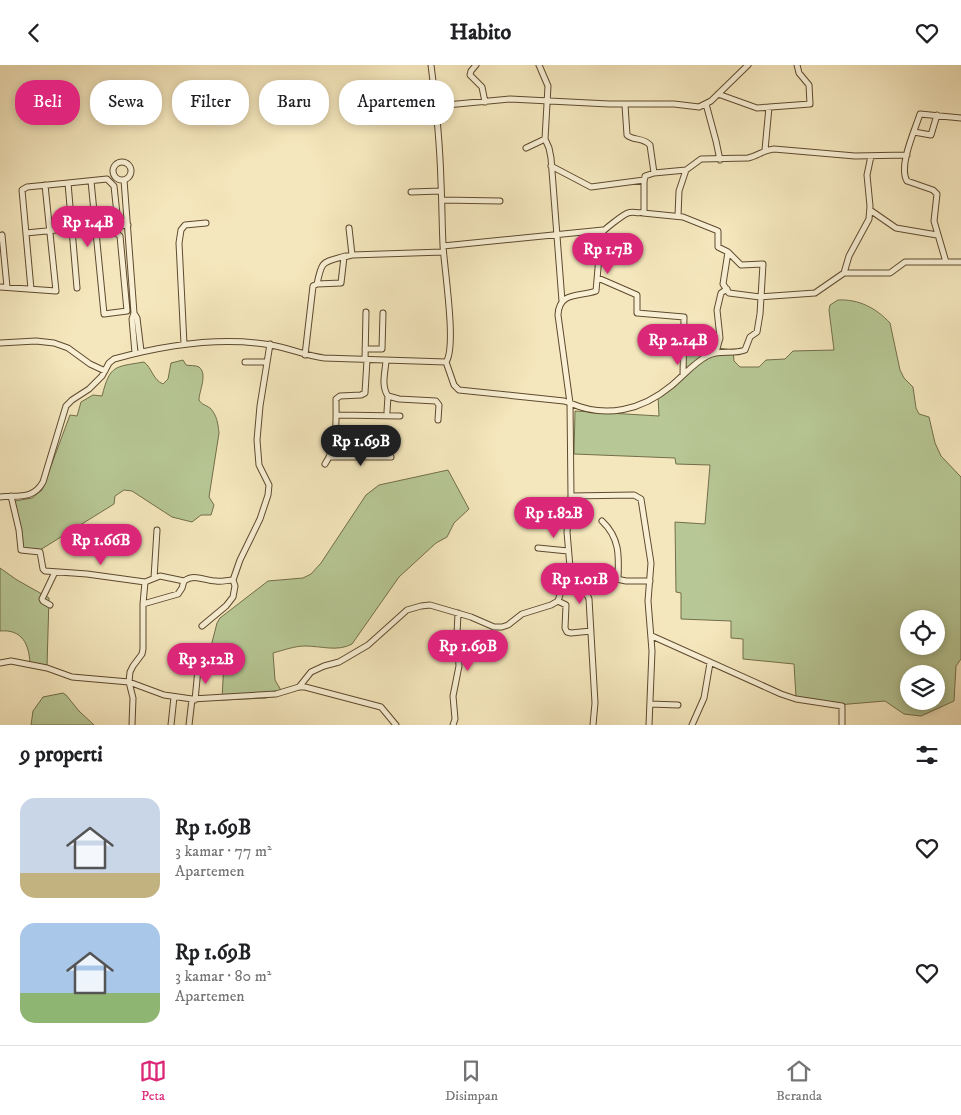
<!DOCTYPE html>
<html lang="id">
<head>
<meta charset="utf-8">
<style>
	:root { --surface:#fff; --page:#f2f2f2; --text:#202124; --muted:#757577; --line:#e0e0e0; --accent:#db2777 }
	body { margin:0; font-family:"IM FELL DW Pica",serif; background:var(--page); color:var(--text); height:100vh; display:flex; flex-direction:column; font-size:19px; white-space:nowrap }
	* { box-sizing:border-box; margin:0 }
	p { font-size:16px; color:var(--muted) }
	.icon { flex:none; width:28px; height:28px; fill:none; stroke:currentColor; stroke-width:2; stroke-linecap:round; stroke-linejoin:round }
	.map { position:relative; height:660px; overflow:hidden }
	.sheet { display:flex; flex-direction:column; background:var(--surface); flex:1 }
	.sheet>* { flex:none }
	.hud { position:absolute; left:15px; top:15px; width:500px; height:45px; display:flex; gap:10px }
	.buttons { position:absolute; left:900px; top:545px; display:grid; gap:10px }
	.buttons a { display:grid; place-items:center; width:45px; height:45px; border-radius:50%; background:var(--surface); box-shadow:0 2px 8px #0003; font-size:25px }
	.price { position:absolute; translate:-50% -42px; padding:0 11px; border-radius:18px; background:var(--accent); color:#fff; font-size:16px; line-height:32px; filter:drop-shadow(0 1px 2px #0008) }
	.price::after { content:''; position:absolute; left:50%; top:30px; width:15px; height:11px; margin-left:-8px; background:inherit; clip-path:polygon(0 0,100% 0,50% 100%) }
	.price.current { background:#222; color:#fff }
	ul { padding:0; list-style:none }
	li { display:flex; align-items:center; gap:15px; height:125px; padding:0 20px }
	li span { display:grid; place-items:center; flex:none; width:140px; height:100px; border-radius:15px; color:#555 }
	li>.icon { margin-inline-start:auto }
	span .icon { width:60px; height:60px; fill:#fffc; stroke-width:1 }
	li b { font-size:21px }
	h2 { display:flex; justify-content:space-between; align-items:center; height:60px; padding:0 20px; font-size:21px }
	.tag { padding:0 18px; border-radius:20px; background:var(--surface); box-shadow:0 2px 8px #0003; font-size:18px; line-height:45px }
	.tag.current { background:var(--accent); color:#fff }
	header { display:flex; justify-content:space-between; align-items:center; height:65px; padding:0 20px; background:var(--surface); font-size:22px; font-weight:800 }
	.dock { display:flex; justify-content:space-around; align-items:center; height:70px; border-top:1px solid var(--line); background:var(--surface); font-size:14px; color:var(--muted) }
	.dock a { display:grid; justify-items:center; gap:2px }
	.dock .current { color:var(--accent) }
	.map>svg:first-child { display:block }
	.green { fill:#b7c795; stroke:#726e4a; fill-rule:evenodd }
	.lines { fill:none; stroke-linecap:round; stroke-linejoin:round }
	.minor-casing { stroke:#5e4a2f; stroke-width:7 }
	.minor { stroke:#f8efd4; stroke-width:5 }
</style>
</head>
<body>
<header><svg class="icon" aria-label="back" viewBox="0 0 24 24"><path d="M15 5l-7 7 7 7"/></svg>Habito<svg class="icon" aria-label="heart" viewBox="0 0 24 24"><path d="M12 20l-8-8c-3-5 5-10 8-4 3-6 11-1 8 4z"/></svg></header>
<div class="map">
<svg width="961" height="660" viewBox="0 0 961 660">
	<rect width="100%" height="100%" fill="#f5e7bd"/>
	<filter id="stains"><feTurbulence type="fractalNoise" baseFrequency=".004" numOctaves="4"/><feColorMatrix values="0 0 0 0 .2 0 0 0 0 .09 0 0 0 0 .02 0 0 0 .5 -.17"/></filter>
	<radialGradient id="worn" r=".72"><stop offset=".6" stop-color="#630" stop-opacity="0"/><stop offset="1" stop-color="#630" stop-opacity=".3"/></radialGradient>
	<path class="green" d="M838,235c21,-1 38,8 52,23l10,47 4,8 9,9 3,21 3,6 10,3 6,26 6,13 20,21v182l-5,7 -2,35 -33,15 -17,-2 -19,-13 -48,4 -41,-8 -2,-33 -51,-5v-20l-12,-1v-17l-50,-2v-26l-5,-1 -1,-70 30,2 5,-59 -34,-1 -1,-6 -101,-4 1,-43 84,5 -1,-21 23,-21 3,-21h24l10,-5 15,2 1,11 6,6h19l7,-7 19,-1 8,-8 41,-1 -5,-40 1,-5zM909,554h27v27h-27zM909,609h27v27h-27z
		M183,295l3,5c3,1 10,0 13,2 9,7 0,24 0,33 3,5 7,5 11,8 7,7 8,16 9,25l-10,64 5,8 -3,10h-10l-9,7 -20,-5 -40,-26 -8,-1 -9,6 -1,8 -74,46 -17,1 -8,-50 17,-3 10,-8 28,-75 7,1 4,-14 12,-7 9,1c8,-31 12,-29 42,-34 8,6 9,18 19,22l5,-5 3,-16z
		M448,405l21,39 -15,14 -7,14 -11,6 -37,34 -47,67c-15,8 -30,2 -47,2 -10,0 -21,4 -32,7l2,27 7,12 -16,6 -44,2 2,-40 -16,-2 9,-35 3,-5 48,-37 35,-3 8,-4 10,-11 45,-68 13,-10z
		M0,503l17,12 32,18 -2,68 -17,-3c-1,-19 -8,-34 -30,-32z
		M63,628l3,2 13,16 15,14h-63l2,-14 10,-14z"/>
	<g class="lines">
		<defs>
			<path id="minor" d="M431,0c5,39 9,79 10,118 1,21 1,41 2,62 1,22 14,102 3,117
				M476,0l-5,6 -1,4 12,12 3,15
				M718,29l39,14 53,-4 -1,-19 -10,-12 -2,-8
				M706,39l10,37 4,19
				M625,40l2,30c6,6 16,2 23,10l4,28
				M436,41l74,-7 99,5h65l25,3 12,-6 37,-36
				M914,67l17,3 6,-20
				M545,74l4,9 2,10 11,143
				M526,83l19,-9 3,-53 -9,-21
				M765,85l4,-43
				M113 106a9 9 0 1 1 18 0a9 9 0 1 1-18 0Z
				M551,101l40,21 53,-7
				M686,105l-32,3 -9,3 -1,6v30c-6,2 -11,-1 -16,1 -4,1 -25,17 -27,21l-5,57c-16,6 -37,0 -38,24l12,88c36,16 72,7 101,-17 12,-10 23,-23 36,-30 12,-7 26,-1 38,-6l5,-13 7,-5 3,-18 3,-50 -22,1 -13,-13
				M124,115l10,133 -2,6 3,34
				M411,127l30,-1
				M442,135l58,1
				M870,145l26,18 41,7
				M643,148l40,4 35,14v16l10,5 -5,32 6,9 31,4 55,-4 29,-20h46l15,-11h56
				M678,151l1,-25 7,-21 15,-11 47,-1c10,-2 15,-8 26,-9l81,7 52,-1
				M110,162l18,-2
				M349,163l3,27
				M26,168l81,-8 4,-2 16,-2
				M0,171l2,-1 5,52
				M443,181l160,-16
				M946,197l-12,-41 3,-27 -4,-4 -26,-9c-9,-15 8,-51 13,-67l41,4
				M844,208l5,-17 20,-37 1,-13 -3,-31 4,-19
				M598,213l39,17v18l47,4 -1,58
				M317,219c5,-24 5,-21 28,-28
				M0,222l56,4 -11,-106
				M77,223l-9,-105 39,-4 7,7 3,28 -1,3 -6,1 2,15h4l4,3 7,75 -23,3 -13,-133
				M31,224l-9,-99 5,-3 41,-4
				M134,248l3,5 4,33
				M0,278l36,-2 18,2 14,5 22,16 15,7
				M184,279l-5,-101 2,-13 4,-5 21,-2
				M365,284h17l1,-36
				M716,287l4,-14 -3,-28 4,-17 6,-4
				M305,290l8,-69 4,-2 24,-1 3,-26 8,-2 91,-3
				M365,295l1,-48
				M386,296c-1,12 -5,25 2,35l11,3 37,2 3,4 -1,15
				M245,297h22
				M446,297l8,23 5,5 105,11 6,2 1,93 63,-1 7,4 10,64 -3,38 4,50 -3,74
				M387,347l1,-16
				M337,350l63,1
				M335,370l61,1
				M330,392h61
				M325,399c13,-19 11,-43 11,-65l4,-3 21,-1 4,-2 2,-33
				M11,431l8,34 2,20 19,2 3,17 2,2 42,3 58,8
				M571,431l-4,36 4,47 14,11 4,9 6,104 -2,22
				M0,432c18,-2 33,3 43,-15l23,-76 6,-6 17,-11 13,-13 7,-13 5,-4c51,-14 105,-23 157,-14 18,3 35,11 53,13l122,4
				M602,456c18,17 17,35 16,58
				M538,483l30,3
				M154,513l3,-48
				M585,525l13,-1 2,-9 3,-4 23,5h24
				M558,536l8,4 -1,23 2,4 4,1 20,-2
				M143,539l35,-10 4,-6 2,-7c11,-8 20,0 32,0 6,1 11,-1 17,-1
				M50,540l-7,-4 -1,-2 13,-27
				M202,561l24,-20 7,-9 2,-11 -2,-6 7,-20 20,-41 8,-24 1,-10 -10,-20 -2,-25 3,-34 10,-62
				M652,571l129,58 15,5 46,7v19
				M0,598l11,-2 36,7 25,9 57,5 35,13 28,4 84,-5 23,-7h6l76,20 15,18
				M299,622l12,-15 13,-6 15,-4 29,-17 39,-35 14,-4 9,-1 41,12 23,10h8l6,-2 14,-11 29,-9 7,-4 6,-19 7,-3
				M195,635l3,-31
				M650,639l28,1
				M132,660l1,-27 -4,-16 1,-10 3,-6 9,-12 1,-5v-45l2,-22 15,-6 24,5
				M171,660l3,-28
				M189,660l3,-26
				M453,660l2,-6 -2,-23 6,-30 -2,-32 1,-21
				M692,660l12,-27 6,-35"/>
		</defs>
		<use href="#minor" class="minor-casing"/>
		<use href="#minor" class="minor"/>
	</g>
	<rect width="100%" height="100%" filter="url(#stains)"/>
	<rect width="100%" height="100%" fill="url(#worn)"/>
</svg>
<div class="buttons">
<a><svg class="icon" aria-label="locate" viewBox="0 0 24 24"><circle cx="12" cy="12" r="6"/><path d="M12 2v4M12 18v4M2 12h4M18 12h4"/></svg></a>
<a><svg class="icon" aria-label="layers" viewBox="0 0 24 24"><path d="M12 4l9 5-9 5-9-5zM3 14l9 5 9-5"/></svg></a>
</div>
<b class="price" style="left:88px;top:183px">Rp 1.4B</b>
<b class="price" style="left:608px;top:210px">Rp 1.7B</b>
<b class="price" style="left:678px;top:301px">Rp 2.14B</b>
<b class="price current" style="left:361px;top:402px">Rp 1.69B</b>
<b class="price" style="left:554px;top:474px">Rp 1.82B</b>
<b class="price" style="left:101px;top:501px">Rp 1.66B</b>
<b class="price" style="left:580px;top:540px">Rp 1.01B</b>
<b class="price" style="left:468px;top:607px">Rp 1.69B</b>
<b class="price" style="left:206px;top:620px">Rp 3.12B</b>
<div class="hud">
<a class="tag current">Beli</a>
<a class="tag">Sewa</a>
<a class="tag">Filter</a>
<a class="tag">Baru</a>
<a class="tag">Apartemen</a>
</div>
</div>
<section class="sheet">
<h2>9 properti<svg class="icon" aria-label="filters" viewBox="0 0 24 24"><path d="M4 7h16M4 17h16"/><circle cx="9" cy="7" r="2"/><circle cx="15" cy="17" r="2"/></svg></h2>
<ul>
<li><span style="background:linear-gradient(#c9d6e8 75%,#c2b280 0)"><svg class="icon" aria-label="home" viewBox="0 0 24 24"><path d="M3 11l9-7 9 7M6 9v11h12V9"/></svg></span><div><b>Rp 1.69B</b><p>3 kamar · 77 m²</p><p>Apartemen</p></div><svg class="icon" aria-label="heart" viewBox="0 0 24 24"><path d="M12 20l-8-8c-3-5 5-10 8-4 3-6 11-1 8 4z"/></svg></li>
<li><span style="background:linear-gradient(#a9c7e8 70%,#8fb573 0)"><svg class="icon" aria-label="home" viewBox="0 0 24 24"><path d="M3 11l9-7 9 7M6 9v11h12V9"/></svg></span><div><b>Rp 1.69B</b><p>3 kamar · 80 m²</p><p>Apartemen</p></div><svg class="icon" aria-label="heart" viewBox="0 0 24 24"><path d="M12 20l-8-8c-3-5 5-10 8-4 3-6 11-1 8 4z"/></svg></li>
</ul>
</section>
<nav class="dock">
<a class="current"><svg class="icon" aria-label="map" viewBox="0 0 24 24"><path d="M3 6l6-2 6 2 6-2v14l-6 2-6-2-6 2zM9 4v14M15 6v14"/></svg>Peta</a>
<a><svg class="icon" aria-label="saved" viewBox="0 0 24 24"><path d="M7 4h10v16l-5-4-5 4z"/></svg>Disimpan</a>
<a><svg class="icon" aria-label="home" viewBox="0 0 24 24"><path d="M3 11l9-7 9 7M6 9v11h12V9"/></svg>Beranda</a>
</nav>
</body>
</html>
